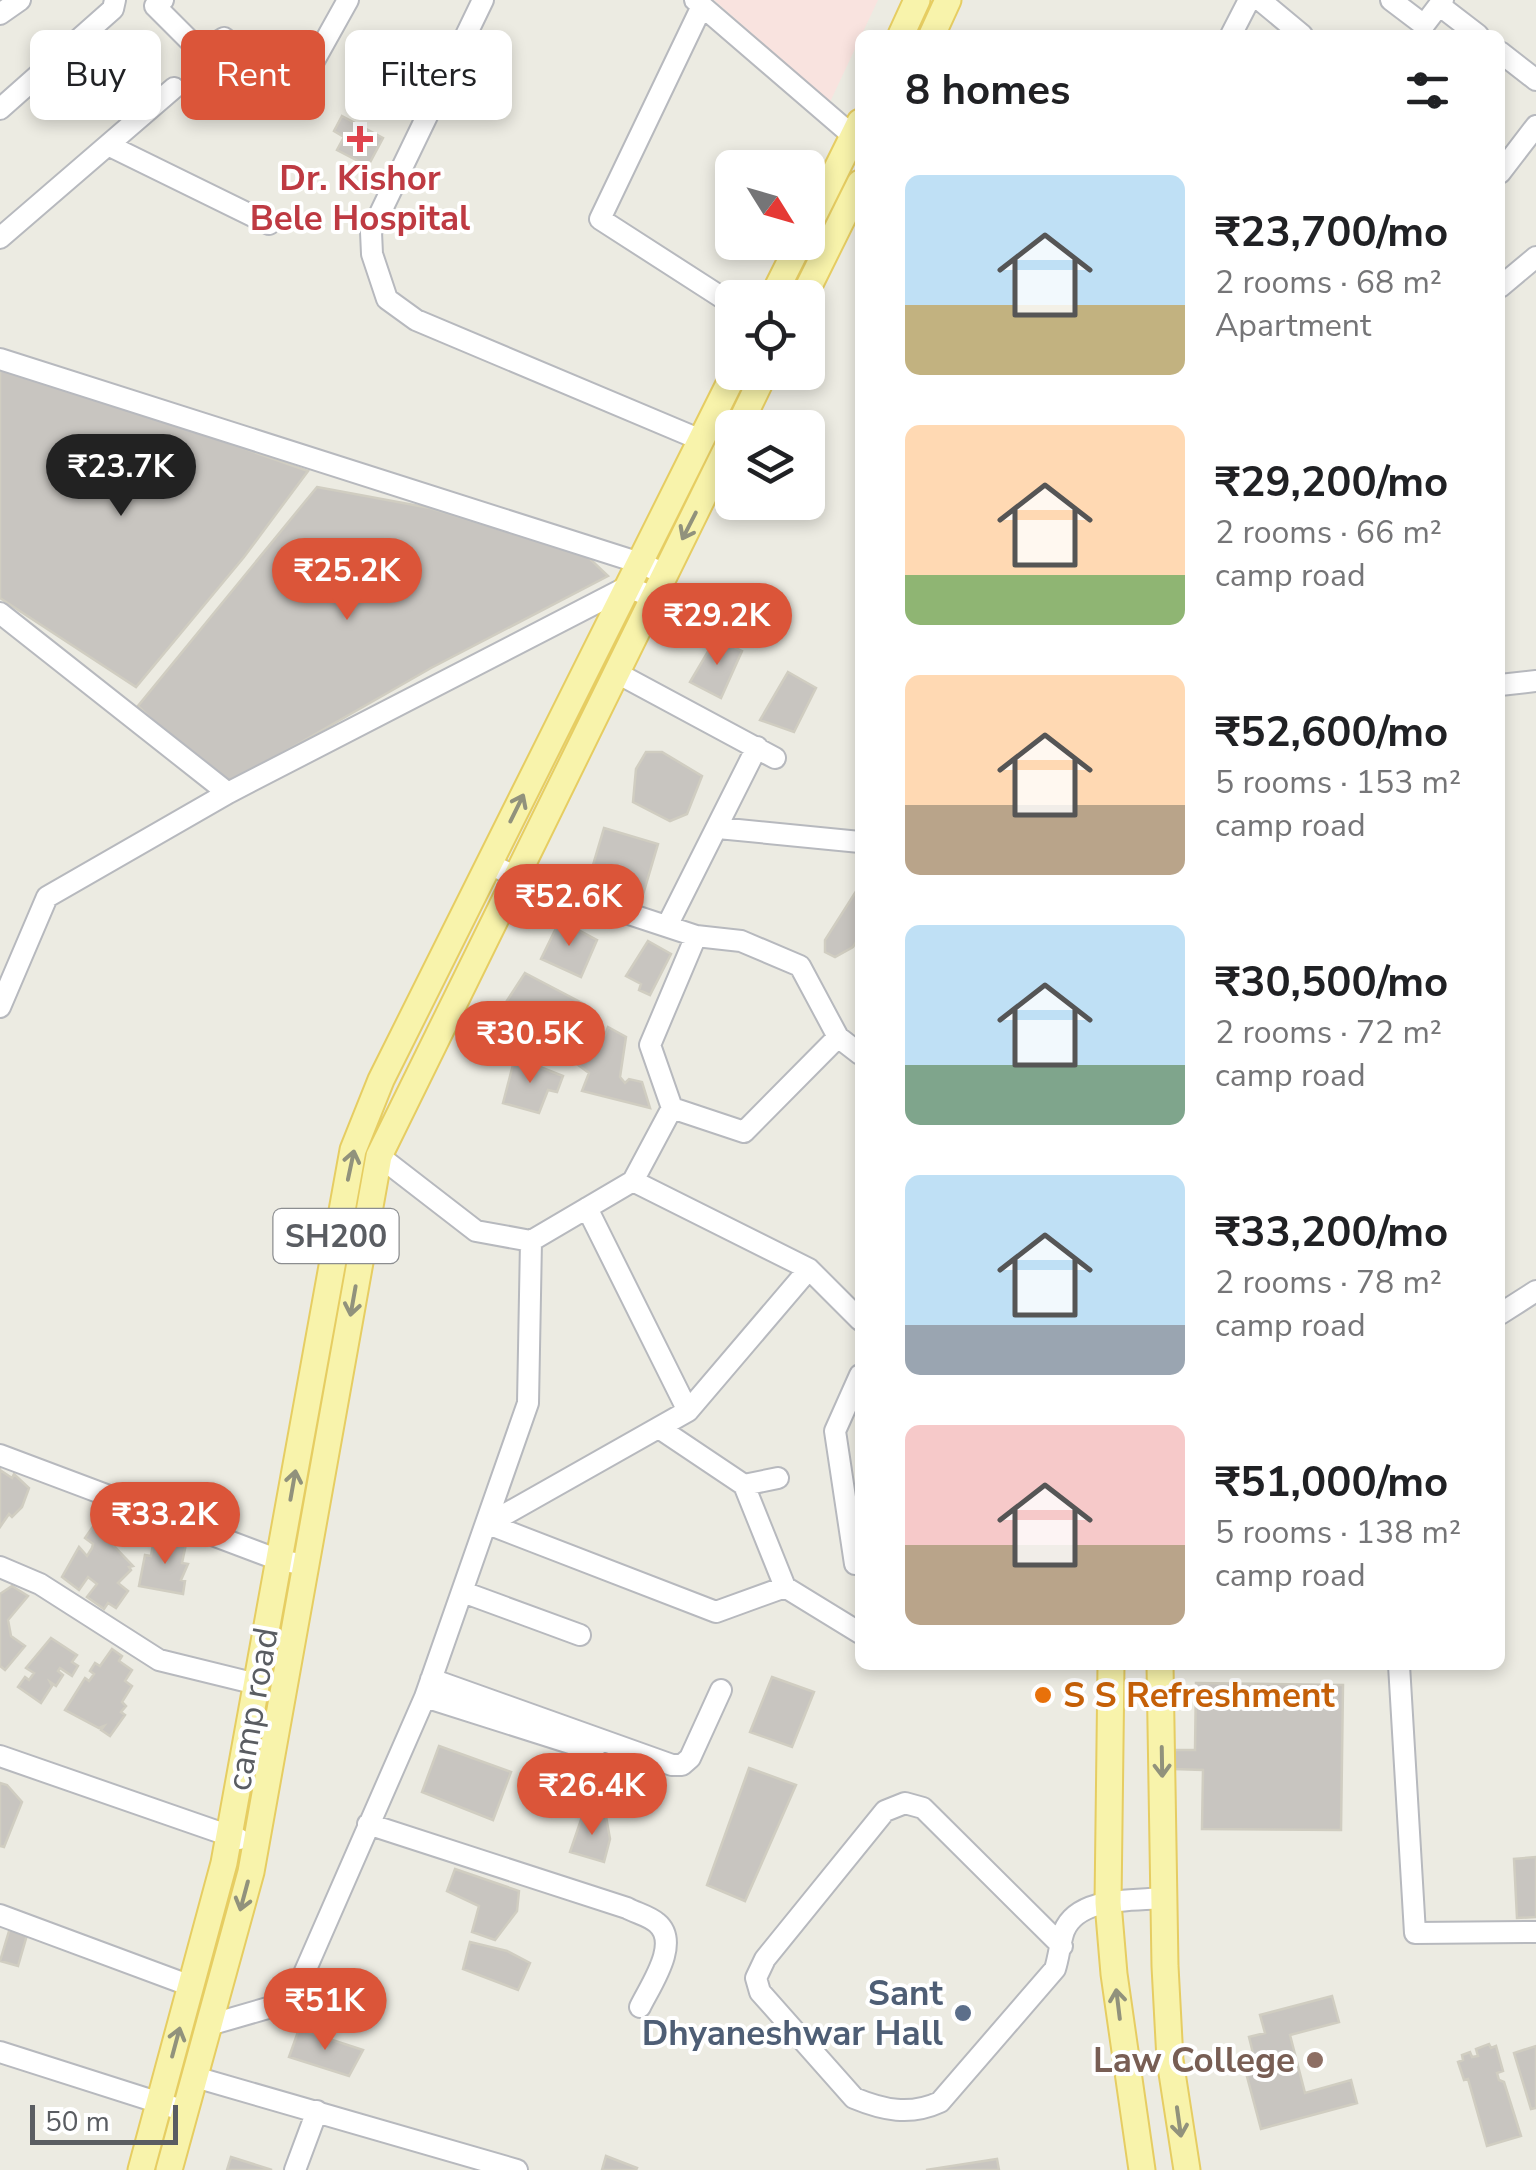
<!DOCTYPE html>
<html lang="en">
<head>
<meta charset="utf-8">
<style>
	:root { --surface:#fff; --page:#f6f6f6; --text:#202124; --muted:#757577; --accent:#db5539 }
	body { margin:0; font-family:"Nunito Sans",sans-serif; background:var(--page); color:var(--text); height:100vh; display:flex; flex-direction:column; font-size:38px; white-space:nowrap }
	* { box-sizing:border-box; margin:0 }
	p { font-size:32px; color:var(--muted) }
	.icon { flex:none; width:55px; height:55px; fill:none; stroke:currentColor; stroke-width:2; stroke-linecap:round; stroke-linejoin:round }
	.map { position:relative; flex:1; overflow:hidden }
	.details { position:absolute; left:855px; top:30px; width:650px; height:1640px; display:flex; flex-direction:column; background:var(--surface); border-radius:15px; box-shadow:0 5px 15px #0003 }
	.details>* { flex:none }
	.hud { position:absolute; left:30px; top:30px; width:675px; height:90px; display:flex; gap:20px }
	.needle { width:65px; rotate:127deg }
	.buttons { position:absolute; left:715px; top:150px; display:grid; gap:20px }
	.buttons a { display:grid; place-items:center; width:110px; height:110px; border-radius:15px; background:var(--surface); box-shadow:0 5px 15px #0003; font-size:50px }
	.scale { position:absolute; left:30px; bottom:25px; width:148px; box-sizing:border-box; padding-left:10px; border:5px solid #5a5d62; border-top:0; font-size:28px; line-height:35px; white-space:nowrap; color:#5a5d62; -webkit-text-stroke:8px #fff; paint-order:stroke }
	.price { position:absolute; translate:-50% -85px; padding:0 22px; border-radius:35px; background:var(--accent); color:#fff; font-size:32px; line-height:65px; filter:drop-shadow(0 2px 5px #0008) }
	.price::after { content:''; position:absolute; left:50%; top:60px; width:30px; height:22px; margin-left:-15px; background:inherit; clip-path:polygon(0 0,100% 0,50% 100%) }
	.price.current { background:#222; color:#fff }
	ul { padding:0; list-style:none }
	li { display:flex; align-items:center; gap:30px; height:250px; padding:0 50px }
	li span { display:grid; place-items:center; flex:none; width:280px; height:200px; border-radius:15px; color:#555 }
	li>.icon { margin-inline-start:auto }
	span .icon { width:120px; height:120px; fill:#fffc; stroke-width:1 }
	li b { font-size:42px }
	h2 { display:flex; justify-content:space-between; align-items:center; height:120px; padding:0 50px; font-size:42px }
	.tag { padding:0 35px; border-radius:15px; background:var(--surface); box-shadow:0 5px 15px #0003; font-size:35px; line-height:90px }
	.tag.current { background:var(--accent); color:#fff }
	.map>svg:first-child { display:block }
	.medical { fill:#f9e3df }
	.building { fill:#c8c5c0; stroke:#d0cdc1; stroke-width:2.5 }
	.lines { fill:none; stroke-linecap:round; stroke-linejoin:round }
	.minor-casing { stroke:#b7b9be; stroke-width:24 }
	.major-casing { stroke:#e6cd62; stroke-width:29 }
	.minor { stroke:#fff; stroke-width:20 }
	.major { stroke:#f8f3ab; stroke-width:25 }
	.oneway { stroke:#91927c }
	.health-dot { fill:#e0444e; stroke:#fff; stroke-width:4 }
	.food-dot { fill:#e8710a; stroke:#fff; stroke-width:4 }
	.service-dot { fill:#5c6f8a; stroke:#fff; stroke-width:4 }
	.education-dot { fill:#8d6e63; stroke:#fff; stroke-width:4 }
	.labels { text-anchor:middle; stroke-width:8; stroke-linejoin:round; paint-order:stroke }
	.shield { fill:#fff; stroke:#8c8e91; stroke-width:2.5 }
	.shield-label { font-size:32px; font-weight:bold; fill:#5a5d62 }
	.health-label { font-size:35px; font-weight:bold; fill:#be3a42; stroke:#fff }
	.food-label { font-size:35px; font-weight:bold; fill:#c56008; stroke:#fff; text-anchor:start }
	.street-label { font-size:35px; fill:#5a5d62; stroke:#fff }
	.service-label { font-size:35px; font-weight:bold; fill:#4e5e75; stroke:#fff; text-anchor:end }
	.education-label { font-size:35px; font-weight:bold; fill:#785e54; stroke:#fff; text-anchor:end }
</style>
</head>
<body>
<div class="map">
<svg width="1536" height="2170" viewBox="0 0 1536 2170">
	<rect width="100%" height="100%" fill="#ecebe2"/>
	<path class="medical" d="M714,0h164l-48,102z"/>
	<path class="building" d="M342,116l41,22 -15,28 -31,-16 7,-13 -10,-6z
		M0,363l308,108 -64,86 -108,130 -136,-89z
		M317,487l113,21 157,48 21,20 -177,92 -210,120 -83,-82z
		M716,638l26,13 -21,47 -31,-16z
		M788,672l28,16 -22,44 -34,-12z
		M646,752h16l40,24 -15,38 -17,7 -37,-19 3,-33z
		M604,828l54,16 -16,54 -54,-16z
		M860,885v51l-7,11 -18,10 -10,-5v-12z
		M560,920l37,20 -16,37 -40,-18z
		M648,941l23,13 -21,41 -11,-5 2,-6 -15,-8z
		M525,973l59,31 -17,34 -29,-13 -8,7 -33,-16z
		M608,1027l18,10 -6,40 5,6 4,-4 13,3 8,26 -68,-17 7,-18 -16,-12 6,-14 15,3 4,-16 7,1z
		M515,1057l48,19 -6,16 -9,-2 -9,23 -36,-10z
		M0,1467v3l12,8 2,-4 15,14 -7,19 -10,10 -3,-3 -9,13z
		M99,1518l8,7 4,-5 14,11 -11,15 19,20 -4,1 2,3 -13,13 10,8 -12,17 -8,-5 -4,6 -17,-12 10,-13 -9,-7 -9,13 -17,-13 17,-30 8,9 5,-8 1,-4 -8,-6z
		M154,1538l32,6 -4,19 6,1 -7,16 4,1 -2,13 -44,-8 6,-31 6,1z
		M12,1586l16,10 -20,24 3,16 14,10 -20,24 -5,-4v-72z
		M51,1638l26,17 -5,7 6,4 -6,10 -12,-8 -2,3 5,4 -7,11 -6,-4 2,4 -11,17 -23,-16 7,-10 4,3 5,-7 -8,-5z
		M112,1649l10,7 -3,5 13,9 -7,11 7,5 -10,16 4,4 -5,6 4,3 -15,21 -9,-6 3,-4 -5,2 -34,-18 20,-32 4,3 5,-7 -4,-3 5,-8 5,3z
		M772,1677l42,15 -22,55 -42,-15z
		M1196,1683l147,2 -2,145 -139,-1 1,-59 -29,-1v-19h21z
		M439,1746l72,26 -18,48 -71,-28z
		M749,1768l47,17 -51,116 -38,-16z
		M0,1783l7,2 15,17 -18,45 -4,-1z
		M590,1813l16,3 4,23 -6,23 -34,-10 12,-35z
		M1536,1857v60l-19,1 -3,-59z
		M455,1869l64,22 -2,20 -22,29 -23,-8 7,-26 -32,-15z
		M10,1928l17,7 -9,31 -18,-5z
		M470,1942l37,9 23,12 -12,27 -55,-21z
		M1332,1996l7,26 -49,13 15,58 46,-13 6,23 -96,26 -16,-60 9,-2 1,-6 -6,-24 16,-4 -5,-18z
		M299,2029l64,21 -14,26 -60,-19z
		M1489,2044l2,4 5,-2 7,25 -6,2 2,7 5,2 17,54 -34,10 -19,-67 -4,1 -6,-18 5,-2 -1,-5 8,-3 2,5 6,-1 -2,-7z
		M1536,2046v62l-5,1 -17,-56z
		M606,2156l31,12 -1,2h-34z
		M231,2157l41,13h-45z
		M997,2159l2,11h-73z"/>
	<g class="lines">
		<defs>
			<path id="minor" d="M163,0l-8,6 46,46 23,-14 57,48 33,-25 34,-61
				M483,0l-112,232 1,22 15,45 29,21 285,120
				M695,0l165,142
				M1260,0l42,35
				M1391,0l33,25 19,-25
				M1439,5l39,30
				M702,6l-102,213 132,85
				M0,14l20,-14
				M1231,35l18,-35
				M1500,52l36,28
				M0,109l113,-100 2,-9
				M110,146l159,78
				M1500,173l36,-47
				M0,238l174,-150
				M1500,287l36,-30
				M0,359l640,204 25,11
				M0,613l228,180
				M617,673l158,85
				M1500,685l36,-4
				M718,828l142,14
				M489,864l28,13 179,59 45,5 59,25 38,71 22,17
				M667,926l90,-179
				M696,936l-46,109 22,63 72,24 94,-95
				M0,1007l47,-110 181,-104 399,-206 27,10
				M379,1156l97,75 55,10 102,-60 39,-73
				M633,1181l176,88 51,51
				M587,1208l101,203
				M1500,1314l36,-23
				M659,1428l85,57 41,102 75,46
				M0,1455l279,105 27,5
				M744,1485l34,-7
				M488,1524l200,-113 121,-142
				M488,1524l228,88 69,-25
				M855,1564l-20,-133 25,-56
				M0,1567l40,17 119,76 98,24
				M463,1592l117,43
				M1399,1665l16,268 121,-1
				M431,1679l241,86h10l8,-7 31,-68
				M425,1697l164,52 5,6 -6,20
				M0,1756l239,83
				M368,1824l259,84c9,5 22,8 30,15 24,20 -7,63 -17,84
				M0,1915l191,71
				M1062,1946l-139,-138 -18,-5 -20,8 -120,148 -9,19 4,14 94,106c29,12 56,18 86,4l115,-133c4,-12 5,-27 9,-38 14,-35 70,-30 100,-33
				M209,2025l83,-24 133,-304 103,-294 3,-162
				M0,2052l185,59
				M195,2077l322,93
				M295,2170l22,-59"/>
			<path id="major" d="M901,35l16,-35
				M932,35l16,-35
				M808,227l52,-105
				M772,298l28,-56
				M803,298l57,-115
				M738,428l27,-56
				M1111,1665l-3,238 6,71 28,196
				M1160,1665l5,301 5,94 17,110
				M141,2170l83,-307 129,-713 28,-70 354,-708
				M169,2170l82,-298 128,-716 353,-718"/>
		</defs>
		<use href="#minor" class="minor-casing"/>
		<use href="#major" class="major-casing"/>
		<use href="#minor" class="minor"/>
		<use href="#major" class="major"/>
	</g>
	<defs><path id="oneway-shaft" d="M-6 0H5M1.5-3L5.5 0L1.5 3" fill="none" stroke-width="1.6" stroke-linecap="round" stroke-linejoin="round" transform="scale(2.5)"/></defs>
	<g class="oneway">
		<use href="#oneway-shaft" transform="translate(689 526) rotate(117)"/>
		<use href="#oneway-shaft" transform="translate(517 808) rotate(-64)"/>
		<use href="#oneway-shaft" transform="translate(351 1165) rotate(-78)"/>
		<use href="#oneway-shaft" transform="translate(353 1301) rotate(100)"/>
		<use href="#oneway-shaft" transform="translate(293 1485) rotate(-80)"/>
		<use href="#oneway-shaft" transform="translate(1162 1762) rotate(89)"/>
		<use href="#oneway-shaft" transform="translate(244 1896) rotate(105)"/>
		<use href="#oneway-shaft" transform="translate(1118 2004) rotate(-97)"/>
		<use href="#oneway-shaft" transform="translate(176 2042) rotate(-75)"/>
		<use href="#oneway-shaft" transform="translate(1179 2122) rotate(82)"/>
	</g>
	<path class="health-dot" d="M355 124h10v10h10v10h-10v10h-10v-10h-10v-10h10z"/>
	<circle class="food-dot" cx="1043" cy="1695" r="10"/>
	<circle class="service-dot" cx="963" cy="2013" r="10"/>
	<circle class="education-dot" cx="1315" cy="2060" r="10"/>
	<g class="labels">
		<rect class="shield" x="273.5" y="1209" width="125" height="54" rx="8"/>
		<g class="shield-label">
			<text x="336" y="1247">SH200</text>
		</g>
		<g class="health-label">
			<text x="360" y="190">Dr. Kishor<tspan x="360" dy="40">Bele Hospital</tspan></text>
		</g>
		<g class="food-label">
			<text x="1063" y="1707">S S Refreshment</text>
		</g>
		<g class="street-label">
			<text transform="translate(252 1709) rotate(-80)" y="12">camp road</text>
		</g>
		<g class="service-label">
			<text x="943" y="2005">Sant<tspan x="943" dy="40">Dhyaneshwar Hall</tspan></text>
		</g>
		<g class="education-label">
			<text x="1295" y="2072">Law College</text>
		</g>
	</g>
</svg>
<div class="buttons">
<a><svg class="needle" viewBox="-14 -14 28 28"><path d="M0-13l5 13h-10z" fill="#e53935"/><path d="M0 13l5-13h-10z" fill="#757577"/></svg></a>
<a><svg class="icon" aria-label="locate" viewBox="0 0 24 24"><circle cx="12" cy="12" r="6"/><path d="M12 2v4M12 18v4M2 12h4M18 12h4"/></svg></a>
<a><svg class="icon" aria-label="layers" viewBox="0 0 24 24"><path d="M12 4l9 5-9 5-9-5zM3 14l9 5 9-5"/></svg></a>
</div>
<div class="scale">50 m</div>
<b class="price current" style="left:121px;top:519px">₹23.7K</b>
<b class="price" style="left:347px;top:623px">₹25.2K</b>
<b class="price" style="left:717px;top:668px">₹29.2K</b>
<b class="price" style="left:569px;top:949px">₹52.6K</b>
<b class="price" style="left:530px;top:1086px">₹30.5K</b>
<b class="price" style="left:165px;top:1567px">₹33.2K</b>
<b class="price" style="left:592px;top:1838px">₹26.4K</b>
<b class="price" style="left:325px;top:2053px">₹51K</b>
<div class="hud">
<a class="tag">Buy</a>
<a class="tag current">Rent</a>
<a class="tag">Filters</a>
</div>
<section class="details">
<h2>8 homes<svg class="icon" aria-label="filters" viewBox="0 0 24 24"><path d="M4 7h16M4 17h16"/><circle cx="9" cy="7" r="2"/><circle cx="15" cy="17" r="2"/></svg></h2>
<ul>
<li><span style="background:linear-gradient(#bfe0f5 65%,#c2b280 0)"><svg class="icon" aria-label="home" viewBox="0 0 24 24"><path d="M3 11l9-7 9 7M6 9v11h12V9"/></svg></span><div><b>₹23,700/mo</b><p>2 rooms · 68 m²</p><p>Apartment</p></div></li>
<li><span style="background:linear-gradient(#ffd9b3 75%,#8fb573 0)"><svg class="icon" aria-label="home" viewBox="0 0 24 24"><path d="M3 11l9-7 9 7M6 9v11h12V9"/></svg></span><div><b>₹29,200/mo</b><p>2 rooms · 66 m²</p><p>camp road</p></div></li>
<li><span style="background:linear-gradient(#ffd9b3 65%,#b9a48a 0)"><svg class="icon" aria-label="home" viewBox="0 0 24 24"><path d="M3 11l9-7 9 7M6 9v11h12V9"/></svg></span><div><b>₹52,600/mo</b><p>5 rooms · 153 m²</p><p>camp road</p></div></li>
<li><span style="background:linear-gradient(#bfe0f5 70%,#7fa58c 0)"><svg class="icon" aria-label="home" viewBox="0 0 24 24"><path d="M3 11l9-7 9 7M6 9v11h12V9"/></svg></span><div><b>₹30,500/mo</b><p>2 rooms · 72 m²</p><p>camp road</p></div></li>
<li><span style="background:linear-gradient(#bfe0f5 75%,#9aa5b1 0)"><svg class="icon" aria-label="home" viewBox="0 0 24 24"><path d="M3 11l9-7 9 7M6 9v11h12V9"/></svg></span><div><b>₹33,200/mo</b><p>2 rooms · 78 m²</p><p>camp road</p></div></li>
<li><span style="background:linear-gradient(#f6c9c9 60%,#b9a48a 0)"><svg class="icon" aria-label="home" viewBox="0 0 24 24"><path d="M3 11l9-7 9 7M6 9v11h12V9"/></svg></span><div><b>₹51,000/mo</b><p>5 rooms · 138 m²</p><p>camp road</p></div></li>
</ul>
</section>
</div>
</body>
</html>
